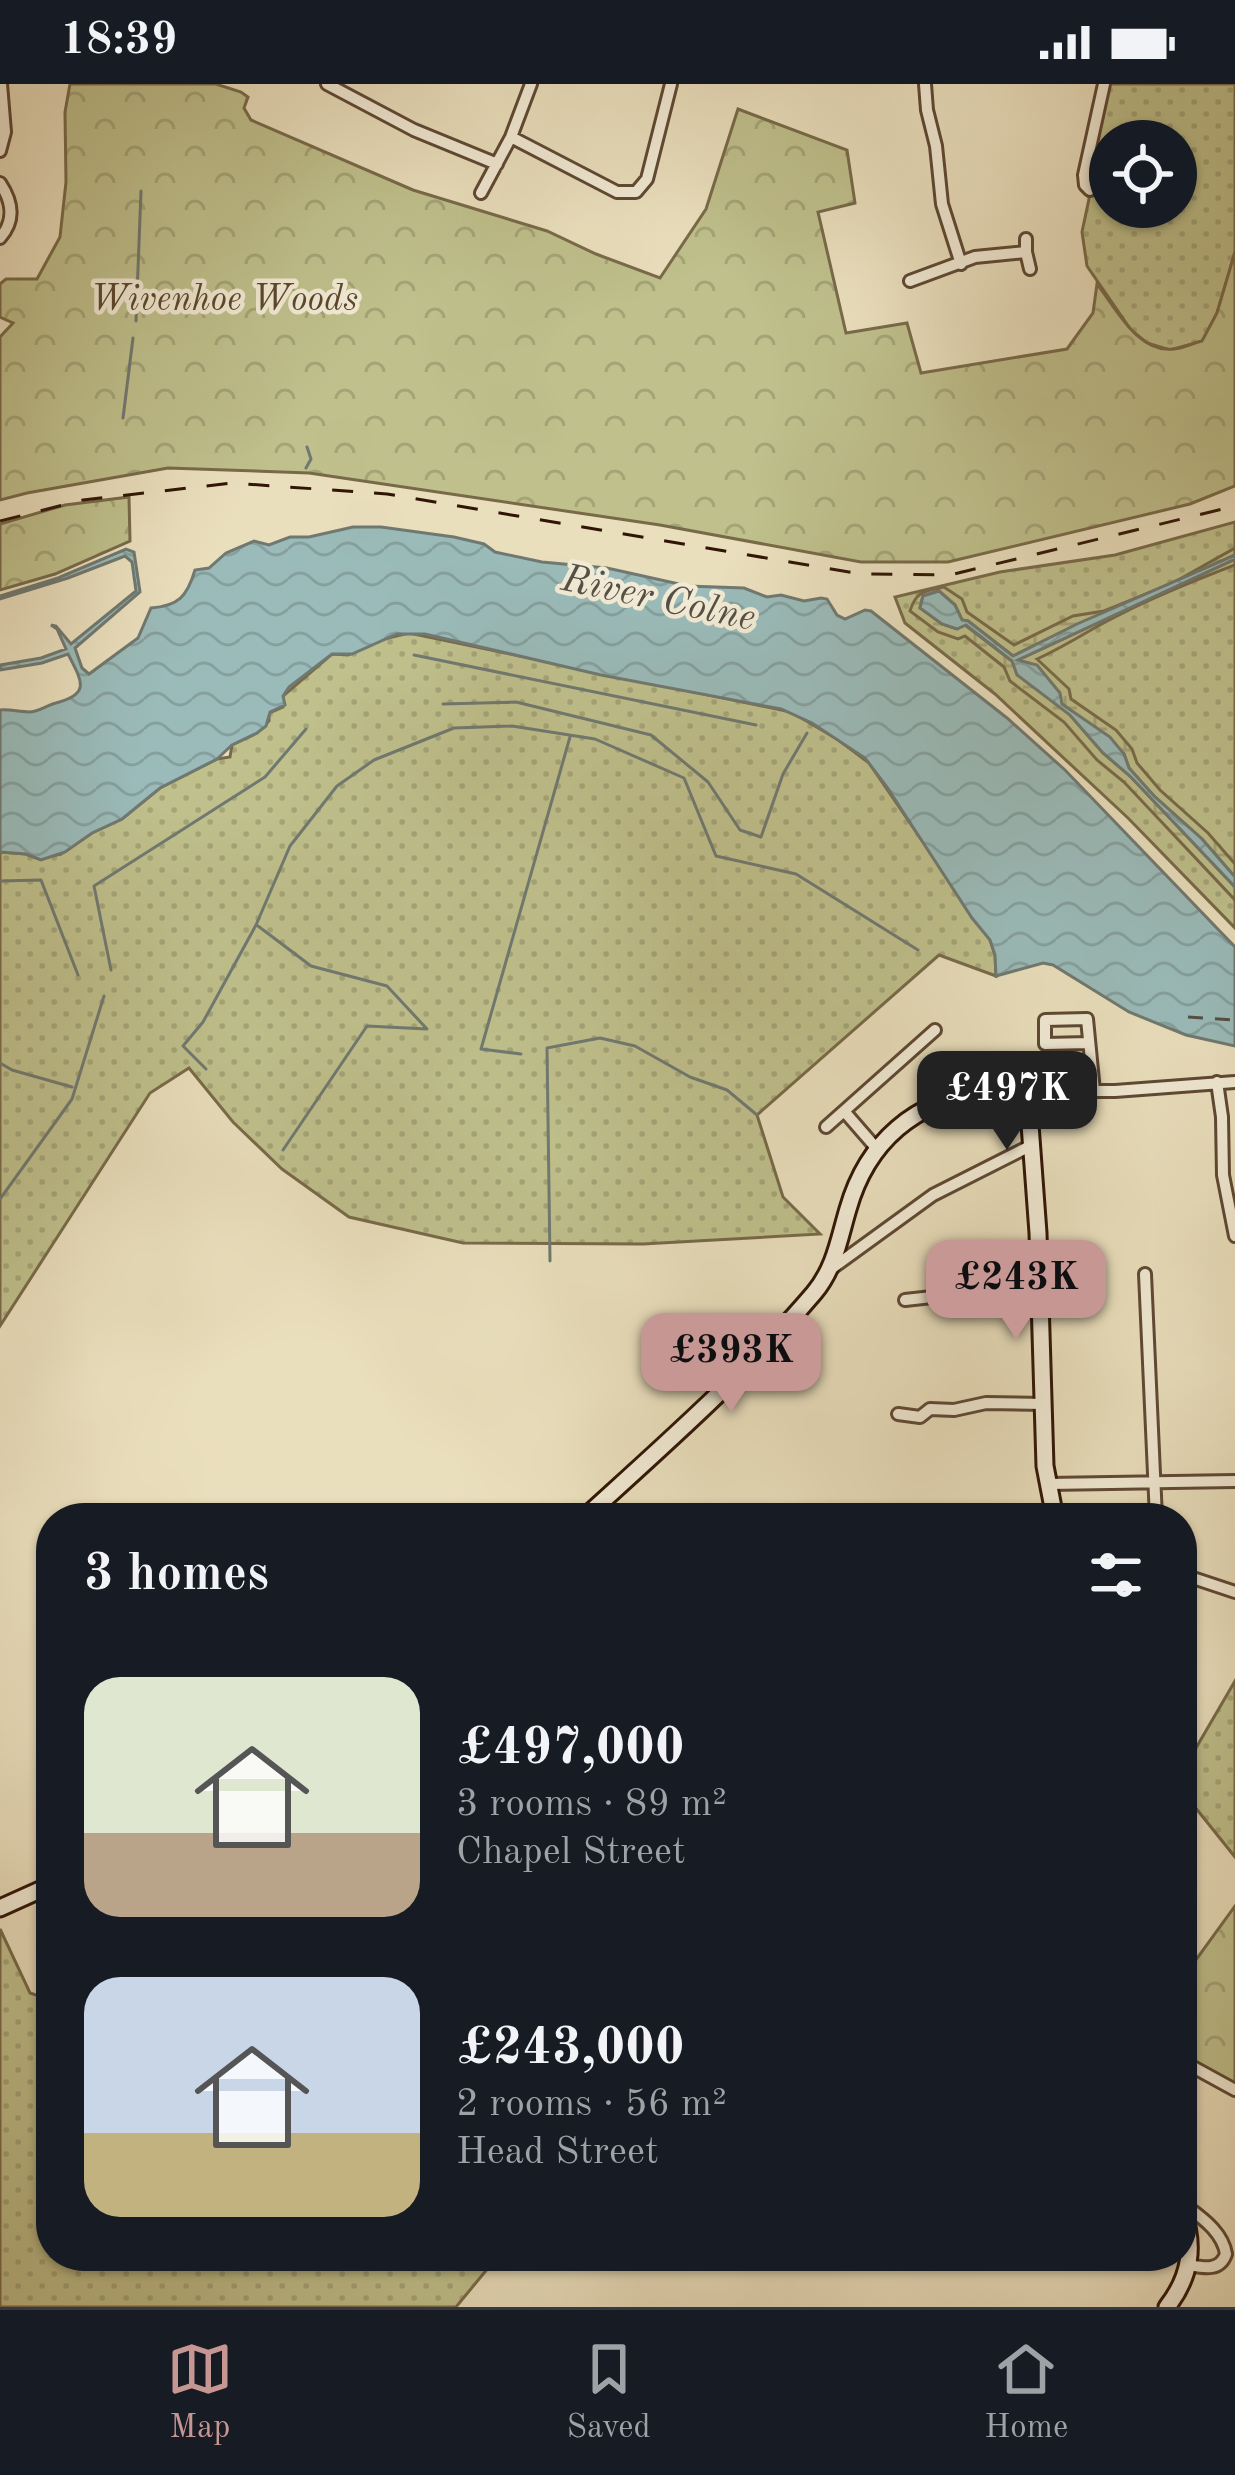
<!DOCTYPE html>
<html lang="en">
<head>
<meta charset="utf-8">
<style>
	:root { --surface:#171b24; --page:#20242c; --text:#f1f3f6; --muted:#9ea1a6; --line:#363941; --accent:#c59692 }
	body { margin:0; font-family:"Old Standard TT",serif; background:var(--page); color:var(--text); height:100vh; display:flex; flex-direction:column; font-size:45px; white-space:nowrap }
	* { box-sizing:border-box; margin:0 }
	p { font-size:39px; color:var(--muted) }
	.icon { flex:none; width:66px; height:66px; fill:none; stroke:currentColor; stroke-width:2; stroke-linecap:round; stroke-linejoin:round }
	.map { position:relative; flex:1; overflow:hidden }
	.sheet { position:absolute; left:36px; top:1419px; width:1161px; height:768px; display:flex; flex-direction:column; background:var(--surface); border-radius:48px; box-shadow:0 3px 9px #0004 }
	.sheet>* { flex:none }
	.controls { position:absolute; left:1089px; top:36px; display:grid; gap:24px }
	.controls a { display:grid; place-items:center; width:108px; height:108px; border-radius:50%; background:var(--surface); box-shadow:0 3px 9px #0004; font-size:60px }
	.price { position:absolute; translate:-50% -102px; padding:0 27px; border-radius:24px; background:var(--accent); color:#111; font-size:39px; line-height:78px; filter:drop-shadow(0 3px 6px #0008) }
	.price::after { content:''; position:absolute; left:50%; top:72px; width:36px; height:27px; margin-left:-18px; background:inherit; clip-path:polygon(0 0,100% 0,50% 100%) }
	.price.current { background:#222; color:#fff }
	ul { padding:0; list-style:none }
	li { display:flex; align-items:center; gap:36px; height:300px; padding:0 48px }
	li span { display:grid; place-items:center; flex:none; width:336px; height:240px; border-radius:36px; color:#555 }
	li>.icon { margin-inline-start:auto }
	span .icon { width:144px; height:144px; fill:#fffc; stroke-width:1 }
	li b { font-size:51px }
	h2 { display:flex; justify-content:space-between; align-items:center; height:144px; padding:0 48px; font-size:51px }
	.status { display:flex; justify-content:space-between; align-items:center; height:84px; padding:0 60px; background:var(--surface); direction:ltr }
	.status svg { height:33px; fill:currentColor }
	.menu { display:flex; justify-content:space-around; align-items:center; height:168px; border-top:3px solid var(--line); background:var(--surface); font-size:33px; color:var(--muted) }
	.menu a { display:grid; justify-items:center; gap:6px }
	.menu .current { color:var(--accent) }
	.map>svg:first-child { display:block }
	.grass { fill:url(#grass-dots); stroke:#786a49; stroke-width:3; fill-rule:evenodd }
	.forest { fill:url(#forest-crowns); stroke:#786a49; stroke-width:3 }
	.wetland { fill:url(#wetland-marsh); stroke:#786a49; stroke-width:3 }
	.water { fill:url(#water-waves); stroke:#707971; stroke-width:3 }
	.lines { fill:none; stroke-linecap:round; stroke-linejoin:round }
	.stream { stroke:#707971; stroke-width:3 }
	.ferry { stroke:#554f45; stroke-width:3; stroke-dasharray:15 12; stroke-linecap:butt }
	.street-casing { stroke:#5e4834; stroke-width:16 }
	.secondary-casing { stroke:#301506; stroke-width:21 }
	.street { stroke:#f1ead4; stroke-width:10 }
	.secondary { stroke:#f1ead4; stroke-width:15 }
	.rail { stroke:#301506; stroke-width:3; stroke-dasharray:21 21; stroke-linecap:butt }
	.labels { text-anchor:middle; stroke-width:9; stroke-linejoin:round; paint-order:stroke }
	.park-label { font-size:36px; font-style:italic; fill:#5b482e; stroke:#f1ead4 }
	.water-label { font-size:39px; font-style:italic; fill:#554f45; stroke:#f1ead4 }
</style>
</head>
<body>
<div class="status"><b>18:39</b><svg viewBox="0 0 49 12"><path d="M0 12V9h3v3zM5 12V6h3v6zM10 12V3h3v9zM15 12V0h3v12zM26 1h20v11H26zM47 4h2v5h-2z"/></svg></div>
<div class="map">
<svg width="1235" height="2223" viewBox="0 0 1235 2223">
	<defs>
		<pattern id="grass-dots" width="8" height="8" patternUnits="userSpaceOnUse" patternTransform="scale(3)"><rect width="8" height="8" fill="#bfc08c"/><path d="M2 2h.1M6 6h.1" fill="none" stroke="#a4a477" stroke-width="1.8" stroke-linecap="round"/></pattern>
		<pattern id="forest-crowns" width="20" height="18" patternUnits="userSpaceOnUse" patternTransform="scale(3)"><rect width="20" height="18" fill="#bfc08c"/><path d="M2 6a3 3 0 1 1 6 0M12 15a3 3 0 1 1 6 0" fill="none" stroke="#a4a477"/></pattern>
		<pattern id="wetland-marsh" width="20" height="14" patternUnits="userSpaceOnUse" patternTransform="scale(3)"><rect width="20" height="14" fill="#bfc08c"/><path d="M1 5h8M5 5V1M11 12h8M15 12V8" fill="none" stroke="#a4a477"/></pattern>
		<pattern id="water-waves" width="16" height="10" patternUnits="userSpaceOnUse" patternTransform="scale(3)"><rect width="16" height="10" fill="#9abbb9"/><path d="M0 5q4-4 8 0t8 0" fill="none" stroke="#85a09e"/></pattern>
	</defs>
	<rect width="100%" height="100%" fill="#eadfbd"/>
	<filter id="stains"><feTurbulence type="fractalNoise" baseFrequency=".00167" numOctaves="4"/><feColorMatrix values="0 0 0 0 .2 0 0 0 0 .09 0 0 0 0 .02 0 0 0 .5 -.17"/></filter>
	<radialGradient id="worn" r=".72"><stop offset=".6" stop-color="#630" stop-opacity="0"/><stop offset="1" stop-color="#630" stop-opacity=".3"/></radialGradient>
	<path class="grass" d="M1109,0h126v168l-18,61 -14,28 -33,9 -23,-7 -16,-13 -44,-64 -5,-34 7,-33 -1,-22zM1110,57h66v66h-66z
		M1235,438v406l-107,-110 -133,-124 -90,-71 -10,-26 105,-25 115,-17z
		M409,549l382,79 46,27 32,24 121,177 5,15 1,21 -57,-21 -182,160 26,82 37,37 -177,10 -180,-1 -114,-26 -67,-48 -49,-47 -44,-54 -39,25 -150,233v-474l26,2 13,5 22,-5 31,-21 30,-14 38,-31 57,-29 13,-2 2,-12 25,-12 12,-12v-8l14,-6v-11l49,-42 16,1 32,-15z
		M1235,1597v176l-53,-66v-19z
		M0,1845l30,64 21,7v256h447l-42,51h-456z"/>
	<path class="forest" d="M70,0h146l25,8 7,5 -4,11 7,12 162,70 134,41 49,23 64,24 46,-69 32,-100 109,41 8,53 -37,9 28,121 61,-10 14,50 146,-24 26,-36 4,-29c19,24 41,70 77,65 10,-1 19,-6 28,-8l15,-28 18,-61v234l-45,18 -242,58h-87l-201,-37 -351,-52 -141,-5 -141,25 -27,7v-163l13,-14 -13,-6v-33l6,-5h31l23,-42 6,-55 -1,-70z
		M129,413l1,44 -75,33 -55,16v-66l65,-19z
		M1235,1822v179l-53,-30v-76z"/>
	<path class="wetland" d="M1235,464v7c-74,35 -149,65 -222,101l-45,-35 -6,-1 -7,-15 -16,-14 -16,5 -3,12 22,16 15,5 8,-4 47,36 58,54 33,38 27,23 105,111v13l-111,-118 -27,-22 -33,-38 -54,-41 -6,-14 -39,-31 -7,3 -20,-7 -28,-21c6,-20 15,-20 34,-24l18,12 5,13 47,33 59,-29 31,-5 67,-27z
		M1235,475v6c-39,15 -77,30 -114,49 -29,14 -55,32 -84,45l32,30 2,10 45,31 16,19 5,14 23,27 48,43 27,31v13l-33,-38 -48,-43 -25,-28 -5,-14 -62,-50 -46,-43z"/>
	<path class="water" d="M353,443h28l73,10 30,7 11,8 47,10 65,6 81,18 56,2 23,9 14,-2 23,6 17,-3 6,1 10,16 8,4 20,-9 6,1 136,107 58,52 170,177v99l-49,-11 -57,-23 -76,-47 -10,-2 -47,13 -1,-21 -5,-15 -18,-22 -85,-131 -22,-29 -53,-35 -31,-14 -180,-34 -176,-41h-28l-45,20h-20l-43,33 -6,9 2,9 -15,7 -4,14 -9,7 -25,12 -15,14 -57,29 -38,31 -30,14 -27,19 -24,8 -15,-6 -26,-2v-142c11,-1 18,2 29,2 10,0 18,-7 27,-9 36,-9 25,-23 12,-49l-26,9 -42,7v-5l41,-7 25,-9 -9,-20 -6,-4 5,1 15,18 65,-53 -4,-29 -7,-6 -57,22 -68,21v-3l58,-18 68,-29 8,3 6,40 -65,56 7,20 7,6 49,-36 13,-30c27,-2 36,-11 44,-38l14,-2 17,-15 28,-12 15,4 21,-8h19z
		M1235,471v4l-217,101 19,5 23,28 2,11 48,33 14,17 5,14 25,28 48,43 33,38v10l-105,-111 -27,-23 -33,-38 -53,-40 -5,-14 -46,-36 -9,4 -15,-5 -22,-16 3,-12 16,-5 16,14 7,15 6,1 45,35 64,-32z"/>
	<g class="lines">
		<path class="stream" d="M136,237l5,-130
			M123,334l10,-80
			M306,384l5,-9 -4,-12
			M414,571l342,70
			M443,620l73,-2 135,33 57,47 32,48 21,7 22,-63 24,-41
			M0,797l41,-1 37,95
			M258,842l53,40 76,20 40,43 -60,-3 -84,124
			M111,886l-17,-84 171,-109 41,-48
			M521,970l-40,-5 89,-312
			M0,979l12,7 60,17
			M206,985l-23,-23 20,-24 53,-97 34,-79 47,-60 37,-26 80,-32 58,-2 83,13 89,39 32,78 80,18 122,76
			M0,1115l72,-100 32,-103
			M550,1177l-3,-213 53,-10 35,8 55,31 37,13 30,25"/>
		<path class="ferry" d="M1188,933l47,3"/>
		<defs>
			<path id="street" d="M327,0l87,46 83,34
				M925,0l2,26 9,36 6,58 19,60
				M511,53l106,55h19l11,-13 24,-95
				M0,67l5,-19 -4,-48
				M0,99c12,18 16,37 0,55
				M1090,106l-5,-5 -1,-10 20,-91
				M481,109l30,-56 20,-53
				M1026,155v13l4,17
				M910,197l65,-24 51,-5
				M1088,959l-43,1v-24l42,-1 7,72
				M1217,998l5,35 1,58 12,61
				M1026,1017l9,-6 21,-4h59l120,-9
				M844,1027l33,38
				M826,1043l109,-97
				M831,1185l102,-74 99,-50
				M1145,1190l11,244
				M905,1216l135,-15
				M898,1330l22,3 10,-8 24,1 32,-7 58,1
				M1048,1400l187,-3
				M1182,1488l11,6 42,14
				M1182,1977l53,29
				M1182,2126l8,-1c15,11 33,25 36,45 -6,17 -21,14 -37,11"/>
			<path id="secondary" d="M584,1434c79,-72 161,-144 230,-225 21,-25 25,-54 34,-84 19,-67 67,-109 137,-117 20,-3 38,-3 44,19l9,122 7,233 10,52
				M0,1824l51,-23
				M1167,2223c24,-31 28,-61 15,-98"/>
		</defs>
		<use href="#street" class="street-casing"/>
		<use href="#secondary" class="secondary-casing"/>
		<use href="#street" class="street"/>
		<use href="#secondary" class="secondary"/>
		<path class="rail" d="M0,437l83,-21 149,-17 155,11 474,80 89,1 285,-69"/>
	</g>
	<g class="labels">
		<g class="park-label">
			<text x="224" y="226">Wivenhoe Woods</text>
		</g>
		<g class="water-label">
			<text transform="translate(659 512) rotate(12)" y="14">River Colne</text>
		</g>
	</g>
	<rect width="100%" height="100%" filter="url(#stains)"/>
	<rect width="100%" height="100%" fill="url(#worn)"/>
</svg>
<div class="controls">
<a><svg class="icon" aria-label="locate" viewBox="0 0 24 24"><circle cx="12" cy="12" r="6"/><path d="M12 2v4M12 18v4M2 12h4M18 12h4"/></svg></a>
</div>
<b class="price current" style="left:1007px;top:1069px">£497K</b>
<b class="price" style="left:1016px;top:1258px">£243K</b>
<b class="price" style="left:731px;top:1331px">£393K</b>
<section class="sheet">
<h2>3 homes<svg class="icon" aria-label="filters" viewBox="0 0 24 24"><path d="M4 7h16M4 17h16"/><circle cx="9" cy="7" r="2"/><circle cx="15" cy="17" r="2"/></svg></h2>
<ul>
<li><span style="background:linear-gradient(#dfe7d0 65%,#b9a48a 0)"><svg class="icon" aria-label="home" viewBox="0 0 24 24"><path d="M3 11l9-7 9 7M6 9v11h12V9"/></svg></span><div><b>£497,000</b><p>3 rooms · 89 m²</p><p>Chapel Street</p></div></li>
<li><span style="background:linear-gradient(#c9d6e8 65%,#c2b280 0)"><svg class="icon" aria-label="home" viewBox="0 0 24 24"><path d="M3 11l9-7 9 7M6 9v11h12V9"/></svg></span><div><b>£243,000</b><p>2 rooms · 56 m²</p><p>Head Street</p></div></li>
</ul>
</section>
</div>
<nav class="menu">
<a class="current"><svg class="icon" aria-label="map" viewBox="0 0 24 24"><path d="M3 6l6-2 6 2 6-2v14l-6 2-6-2-6 2zM9 4v14M15 6v14"/></svg>Map</a>
<a><svg class="icon" aria-label="saved" viewBox="0 0 24 24"><path d="M7 4h10v16l-5-4-5 4z"/></svg>Saved</a>
<a><svg class="icon" aria-label="home" viewBox="0 0 24 24"><path d="M3 11l9-7 9 7M6 9v11h12V9"/></svg>Home</a>
</nav>
</body>
</html>
